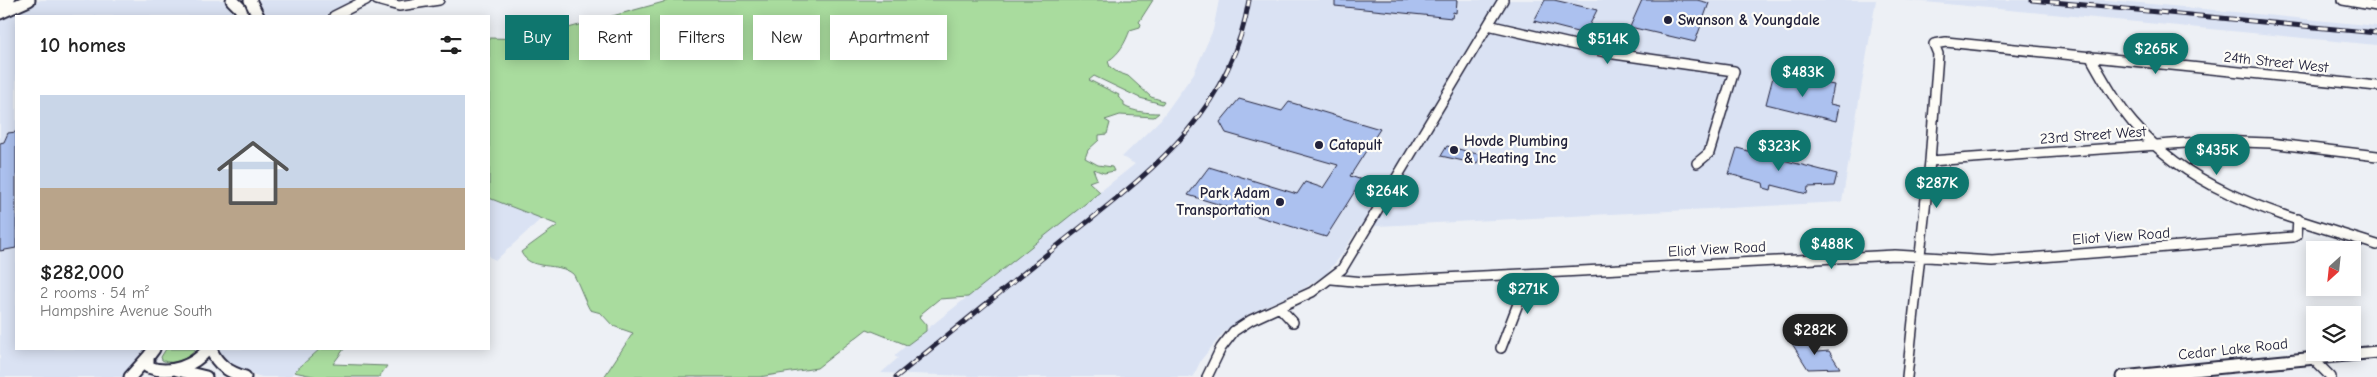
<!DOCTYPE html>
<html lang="en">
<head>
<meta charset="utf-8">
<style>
	:root { --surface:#fff; --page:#f6f6f6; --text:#222; --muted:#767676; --line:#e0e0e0; --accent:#0f766e }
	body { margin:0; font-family:"Comic Neue",sans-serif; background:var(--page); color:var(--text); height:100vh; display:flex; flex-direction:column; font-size:19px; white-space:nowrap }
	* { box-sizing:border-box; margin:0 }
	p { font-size:16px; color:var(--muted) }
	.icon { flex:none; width:28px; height:28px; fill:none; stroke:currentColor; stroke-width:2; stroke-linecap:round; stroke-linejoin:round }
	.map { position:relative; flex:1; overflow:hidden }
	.sheet { position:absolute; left:15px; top:15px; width:475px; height:335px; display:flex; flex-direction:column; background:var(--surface); border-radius:0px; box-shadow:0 2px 12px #0003 }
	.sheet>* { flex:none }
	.top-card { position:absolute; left:505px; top:15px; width:475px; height:45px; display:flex; gap:10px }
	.needle { width:32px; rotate:207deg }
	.controls { position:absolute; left:2306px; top:241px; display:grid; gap:10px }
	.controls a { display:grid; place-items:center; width:55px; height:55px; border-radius:0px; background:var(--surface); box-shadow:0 2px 12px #0003; font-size:25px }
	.price { position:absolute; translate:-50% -42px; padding:0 11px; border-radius:18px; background:var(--accent); color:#fff; font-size:16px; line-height:32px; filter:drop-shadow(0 1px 2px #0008) }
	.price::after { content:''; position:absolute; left:50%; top:30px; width:15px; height:11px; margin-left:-8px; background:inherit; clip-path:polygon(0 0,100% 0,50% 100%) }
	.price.on { background:#222; color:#fff }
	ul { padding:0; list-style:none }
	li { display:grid; align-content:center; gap:10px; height:265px; padding:0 25px }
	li+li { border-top:1px solid var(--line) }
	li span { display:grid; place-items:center; height:155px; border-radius:0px; color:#555 }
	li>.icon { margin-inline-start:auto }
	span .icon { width:90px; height:90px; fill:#fffc; stroke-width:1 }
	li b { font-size:21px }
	h2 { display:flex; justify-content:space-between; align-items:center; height:60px; padding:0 25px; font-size:21px }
	.pill { padding:0 18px; border-radius:0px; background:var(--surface); box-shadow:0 2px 12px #0003; font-size:18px; line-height:45px }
	.pill.on { background:var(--accent); color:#fff }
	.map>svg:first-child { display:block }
	.built { fill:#dae2f3 }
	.green { fill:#a9dc9e; stroke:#667f6c }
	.building { fill:#acc1ef; stroke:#22223b }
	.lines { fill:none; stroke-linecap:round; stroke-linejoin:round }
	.street-casing { stroke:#22223b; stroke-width:12 }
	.secondary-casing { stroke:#22223b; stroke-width:15 }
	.street { stroke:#fdfcf7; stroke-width:9 }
	.secondary { stroke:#fdfcf7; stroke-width:11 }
	.rail-casing { stroke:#22223b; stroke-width:5 }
	.rail { stroke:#fdfcf7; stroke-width:3; stroke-dasharray:9; stroke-linecap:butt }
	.poi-dot { fill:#22223b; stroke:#fdfcf7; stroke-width:2 }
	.labels { text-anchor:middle; stroke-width:4.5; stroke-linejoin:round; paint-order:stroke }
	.poi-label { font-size:15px; font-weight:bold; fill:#22223b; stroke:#fdfcf7; text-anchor:start }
	.street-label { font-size:15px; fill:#22223b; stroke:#fdfcf7 }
</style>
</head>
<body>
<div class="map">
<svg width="2377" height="377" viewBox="0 0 2377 377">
	<rect width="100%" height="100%" fill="#edf0f5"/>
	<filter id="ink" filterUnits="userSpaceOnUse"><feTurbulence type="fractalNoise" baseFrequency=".02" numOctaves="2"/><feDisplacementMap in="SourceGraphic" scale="10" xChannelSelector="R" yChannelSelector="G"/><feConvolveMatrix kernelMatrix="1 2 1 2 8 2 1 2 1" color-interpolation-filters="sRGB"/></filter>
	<g filter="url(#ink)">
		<path class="built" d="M41,0h185l13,16h-223v333h129l-22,28h-123v-360z
			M258,0h99l-32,16h-61z
			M1219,0h657l-34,202 -483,25 -19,30 -14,17 -23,15 -54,25 -25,18 -23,28 -8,17h-192l-120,-4 17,-15 -4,-2 13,-11 228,-181 -13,-7 39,-38 33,-46 19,-43z
			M1904,0h204l106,10 163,16v19z
			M489,198l53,20 -46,42 -7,-3z
			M219,349h101l-31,28h-27l-21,-6 -12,-5 -9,-9z"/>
		<path class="green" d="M671,0h482l-14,22 2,2 -1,3 -10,3c-5,13 -10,23 -22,31l2,6 7,5 11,4 23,21 13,4 -2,3 -22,-6 -46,-22 -5,4 30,15 -1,2 6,5v4c10,6 24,7 35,7l-5,4 -34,-2 -15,5 5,3 -3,11 -8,1v5l-11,10 -3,8 13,7 14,2 2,4 -10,2 -11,-4 4,10 -8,3 11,10 -132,105 -29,2 -17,14 -3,4 7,8v6l-19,14 -40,-16 -50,39 -58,9h-155l29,-44 -20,-7 -12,-13 -11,-3c-4,-6 -14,-33 -17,-36 -15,-13 -43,-2 -52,-22l37,-27 -69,-27v-160l39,1z
			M166,349h30c-8,10 -23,17 -34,11l-1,-3z
			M320,349h24l-11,15 54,2 -8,11h-61l-24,-5z"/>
		<path class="building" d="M1335,0h122l-1,13 -3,-1 -1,6 -117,-12z
			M1545,0h9l43,10 -12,24 -51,-13z
			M1642,0h55l12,3 -14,39 -65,-15z
			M1773,77l21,5 1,-3 17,4 1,-2 21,4 -4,19 9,2 -3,15 -70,-17z
			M1239,99l43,12 7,-9 91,27 -30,47 12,4 -36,57 -138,-42 21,-28 88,27 8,-12 18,6 15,-23 -112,-32 -6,-11z
			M16,132v116l-16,3v-108l4,-1 4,-9z
			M1447,146l34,9 -4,9 -36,-8z
			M1737,148l100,26 -3,12 -26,1 -1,7 -35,-9 -1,5 -7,-2 -1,-5 -34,-9z
			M1810,341l7,11 12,-1 11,17 -32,1 -17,-27z"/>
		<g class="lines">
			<defs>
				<path id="street" d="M377,0l22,6 40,-6
					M2343,0l34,6
					M334,16l32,-16
					M1488,25l126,29 120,17 -25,82 -12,10
					M2090,56c13,23 26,47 43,67 64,74 155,93 244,122
					M1930,161l284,-20 56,2 107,13
					M1332,279l32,3 531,-27 97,6 301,-24 4,-2 1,-16
					M1280,308l13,14
					M1501,348l28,-73
					M2311,357l20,20
					M1207,377l14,-29 13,-17 17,-11 61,-28 30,-23 161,-269
					M1907,377l23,-216 8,-107 -4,-10 12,-2 431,44"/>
				<path id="secondary" d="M232,0l8,8 3,8
					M250,0l8,16
					M0,4l9,-4
					M0,13l29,-13
					M154,349l-6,8v10c22,8 46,-1 60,-18
					M211,349c6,16 18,23 34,28
					M177,370l29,7
					M130,377l18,-20
					M2122,377l255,-25"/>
			</defs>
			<use href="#street" class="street-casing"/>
			<use href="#secondary" class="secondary-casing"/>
			<use href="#street" class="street"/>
			<use href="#secondary" class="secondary"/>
			<defs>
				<path id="rail" d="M2032,0l345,33
					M896,377c52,-42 104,-84 155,-126 89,-72 178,-130 198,-251"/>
			</defs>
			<use href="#rail" class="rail-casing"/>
			<use href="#rail" class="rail"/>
		</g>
	</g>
	<g class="poi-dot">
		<circle cx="1668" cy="20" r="5"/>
		<circle cx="1319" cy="145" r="5"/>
		<circle cx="1454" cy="150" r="5"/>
		<circle cx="1280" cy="202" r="5"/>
	</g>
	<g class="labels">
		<g class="poi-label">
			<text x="1678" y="25">Swanson &amp; Youngdale</text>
			<text x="1464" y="146">Hovde Plumbing<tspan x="1464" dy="17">&amp; Heating Inc</tspan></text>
			<text x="1329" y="150">Catapult</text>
			<text x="1270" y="198" text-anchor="end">Park Adam<tspan x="1270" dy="17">Transportation</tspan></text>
		</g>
		<g class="street-label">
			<text transform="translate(2276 62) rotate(6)" y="5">24th Street West</text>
			<text transform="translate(2093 135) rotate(-4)" y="5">23rd Street West</text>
			<text transform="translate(2121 236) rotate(-4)" y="5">Eliot View Road</text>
			<text transform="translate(1717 249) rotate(-3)" y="5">Eliot View Road</text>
			<text transform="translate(2233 349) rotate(-6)" y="5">Cedar Lake Road</text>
		</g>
	</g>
</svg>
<div class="controls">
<a><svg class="needle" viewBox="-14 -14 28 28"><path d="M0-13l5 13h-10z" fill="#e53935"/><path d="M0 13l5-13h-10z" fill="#767676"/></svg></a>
<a><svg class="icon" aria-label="layers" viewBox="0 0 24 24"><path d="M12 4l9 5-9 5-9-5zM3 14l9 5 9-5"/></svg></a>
</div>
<b class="price" style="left:1608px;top:65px">$514K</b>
<b class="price" style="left:2156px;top:75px">$265K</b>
<b class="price" style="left:1803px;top:98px">$483K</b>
<b class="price" style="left:1779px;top:172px">$323K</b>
<b class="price" style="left:2217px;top:176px">$435K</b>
<b class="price" style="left:1937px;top:209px">$287K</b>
<b class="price" style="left:1387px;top:217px">$264K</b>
<b class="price" style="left:1832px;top:270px">$488K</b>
<b class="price" style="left:1528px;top:315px">$271K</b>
<b class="price on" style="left:1815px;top:356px">$282K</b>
<div class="top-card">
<a class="pill on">Buy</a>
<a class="pill">Rent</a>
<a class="pill">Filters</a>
<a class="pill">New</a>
<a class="pill">Apartment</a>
</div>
<section class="sheet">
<h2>10 homes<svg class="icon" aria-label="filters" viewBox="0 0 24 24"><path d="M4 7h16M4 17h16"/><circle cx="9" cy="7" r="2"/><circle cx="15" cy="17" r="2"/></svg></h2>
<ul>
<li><span style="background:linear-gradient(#c9d6e8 60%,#b9a48a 0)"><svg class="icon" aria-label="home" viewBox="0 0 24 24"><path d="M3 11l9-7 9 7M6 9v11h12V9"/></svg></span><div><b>$282,000</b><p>2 rooms · 54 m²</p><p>Hampshire Avenue South</p></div></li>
</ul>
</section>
</div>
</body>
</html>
